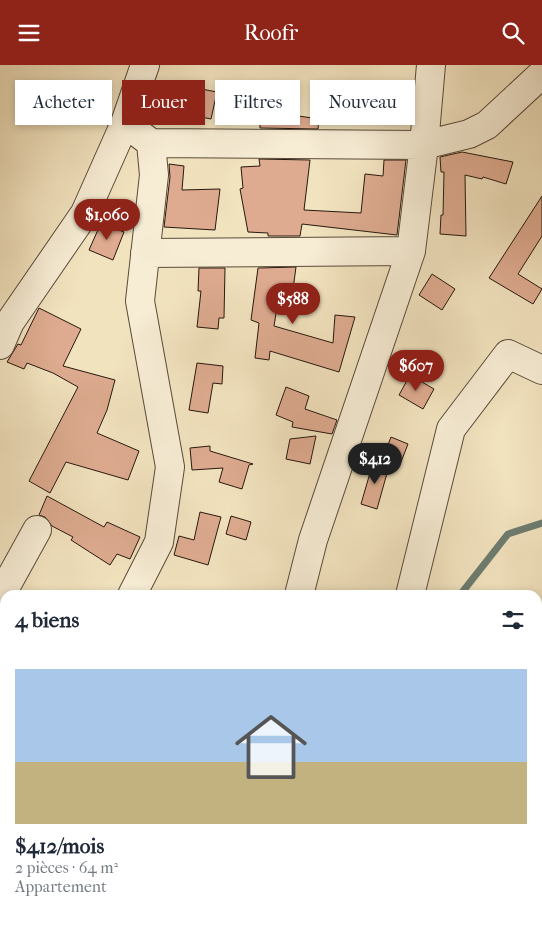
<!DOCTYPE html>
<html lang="fr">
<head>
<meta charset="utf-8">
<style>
	:root { --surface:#fff; --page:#f6f6f7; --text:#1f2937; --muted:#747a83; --accent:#8f2418 }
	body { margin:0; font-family:"IM FELL French Canon",serif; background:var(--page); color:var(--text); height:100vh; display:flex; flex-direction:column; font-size:19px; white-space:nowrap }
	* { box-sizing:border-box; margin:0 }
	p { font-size:16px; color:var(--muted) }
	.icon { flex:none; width:28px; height:28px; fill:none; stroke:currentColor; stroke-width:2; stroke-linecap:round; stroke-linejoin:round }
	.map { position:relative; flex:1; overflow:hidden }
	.drawer { position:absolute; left:0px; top:525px; width:542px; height:335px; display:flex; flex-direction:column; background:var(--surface); border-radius:15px 15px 0 0; box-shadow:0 2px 8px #0003 }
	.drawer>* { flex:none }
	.hud { position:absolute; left:15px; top:15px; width:512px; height:45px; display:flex; gap:10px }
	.price { position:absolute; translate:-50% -42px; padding:0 11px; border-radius:18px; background:var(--accent); color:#fff; font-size:16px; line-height:32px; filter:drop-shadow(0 1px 2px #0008) }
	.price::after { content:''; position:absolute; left:50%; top:30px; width:15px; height:11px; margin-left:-8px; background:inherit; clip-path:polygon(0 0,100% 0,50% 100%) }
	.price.active { background:#222; color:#fff }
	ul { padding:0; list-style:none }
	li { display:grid; align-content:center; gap:10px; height:265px; padding:0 15px }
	li span { display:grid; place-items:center; height:155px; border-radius:0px; color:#555 }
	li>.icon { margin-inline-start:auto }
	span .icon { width:90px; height:90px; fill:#fffc; stroke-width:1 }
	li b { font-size:21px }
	h2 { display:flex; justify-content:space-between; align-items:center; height:60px; padding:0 15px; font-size:21px }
	.pill { padding:0 18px; border-radius:0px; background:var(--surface); box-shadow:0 2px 8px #0003; font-size:18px; line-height:45px }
	.pill.active { background:var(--accent); color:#fff }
	header { display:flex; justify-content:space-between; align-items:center; height:65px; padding:0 15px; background:var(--accent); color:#fff; font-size:22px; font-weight:600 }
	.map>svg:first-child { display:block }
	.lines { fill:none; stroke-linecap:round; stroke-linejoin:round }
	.stream { stroke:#6d7c70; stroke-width:7 }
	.building { fill:#deab90; stroke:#27180e }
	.minor-casing { stroke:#5a4b3a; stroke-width:30 }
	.minor { stroke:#f7edd5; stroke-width:28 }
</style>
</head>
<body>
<header><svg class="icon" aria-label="menu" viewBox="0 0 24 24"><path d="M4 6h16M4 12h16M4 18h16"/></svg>Roofr<svg class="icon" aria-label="search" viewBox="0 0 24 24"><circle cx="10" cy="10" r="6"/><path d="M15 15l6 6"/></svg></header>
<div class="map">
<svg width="542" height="860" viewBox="0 0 542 860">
	<rect width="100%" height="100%" fill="#f2e3bf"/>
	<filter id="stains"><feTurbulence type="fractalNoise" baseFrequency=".004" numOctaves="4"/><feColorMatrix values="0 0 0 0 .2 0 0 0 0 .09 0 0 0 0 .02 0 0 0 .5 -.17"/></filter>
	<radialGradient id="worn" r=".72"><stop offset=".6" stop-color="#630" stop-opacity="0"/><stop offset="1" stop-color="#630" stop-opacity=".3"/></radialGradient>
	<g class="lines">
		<path class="stream" d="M460,530l48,-61 34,-11"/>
	</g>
	<path class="building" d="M196,23l21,4 -6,27 -20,-4z
		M260,46l25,1v2l34,5 -1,10 -58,-1z
		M462,87l51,10 -7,22 -23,-7 -1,2 -17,-4 1,61 -26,-2 1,-19h2l1,-43h-3l-1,-15z
		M259,94l51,1 -6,50 57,3 4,-39 18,2 1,-16h22l-9,75 -95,-11 -2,12h-32v-3l-20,-1 -8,-43 3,-1 -2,-21 19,-1z
		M169,99l15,2 -2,24 38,-1 -5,41 -51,-3 6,-50z
		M542,131v40l-24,38 24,15 -9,15 -44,-26z
		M101,158l23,9 -11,28 -24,-10z
		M296,202l-4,30 -13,-2 -5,31 59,17 2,-28 20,2 -16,55 -69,-21 -1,9 -14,-2 4,-35 -8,-3 7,-52z
		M199,203h26l-1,50h-5l-1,11 -21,-2 4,-36h-3z
		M432,209l23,15 -13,21 -23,-15z
		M39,243l42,21 -18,37 52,14 -8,30 -10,23 42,18 -11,29 -62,-18 -16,31 -21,-12 49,-94 -25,-14 -26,-10 -3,6 -17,-7 11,-18 3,1z
		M197,298l26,3 -1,18 -9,-1 -5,30 -19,-3z
		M410,310l24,14 -11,20 -24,-14z
		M286,322l23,9 -4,13 32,11 -5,14 -40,-7 1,-5 -17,-7z
		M316,371l-6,28 -24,-5 4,-20z
		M391,372l17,7 -7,18 -17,-7z
		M210,381v5l43,13 -4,1 -7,24 -23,-7 4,-14 -31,2 -2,-22z
		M374,394l15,7 -12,43 -16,-5z
		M47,431l57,31 3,-5 33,15 -10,22 -13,-5 -7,11 -39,-25 2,-3 -21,-11 -7,-9 -6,-2z
		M200,447l21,5 -13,48 -34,-10 5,-19 15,4z
		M231,451l20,6 -5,18 -20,-6z"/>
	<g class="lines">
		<defs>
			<path id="minor" d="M151,78l273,2 45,-11 18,-9 55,-51
				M145,188l266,-2
				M0,280l10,-23 75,-109 40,-90
				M132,530l27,-53 11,-75 -30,-166 14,-126 -3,-32 -26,-20 20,-58
				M299,530l14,-55 98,-289 13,-106 7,-80
				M410,530l41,-166 57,-75 34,16
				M0,532l37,-67
				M0,641l5,2
				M321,855l4,5
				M6,860l2,-5
				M244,860l2,-5"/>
		</defs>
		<use href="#minor" class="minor-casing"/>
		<use href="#minor" class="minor"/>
	</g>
	<rect width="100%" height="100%" filter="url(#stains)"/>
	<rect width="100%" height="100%" fill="url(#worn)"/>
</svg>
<b class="price" style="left:107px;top:176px">$1,060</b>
<b class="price" style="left:293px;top:260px">$588</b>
<b class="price" style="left:416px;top:327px">$607</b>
<b class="price active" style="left:375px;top:420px">$412</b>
<div class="hud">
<a class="pill">Acheter</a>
<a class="pill active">Louer</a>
<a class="pill">Filtres</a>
<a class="pill">Nouveau</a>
</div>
<section class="drawer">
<h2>4 biens<svg class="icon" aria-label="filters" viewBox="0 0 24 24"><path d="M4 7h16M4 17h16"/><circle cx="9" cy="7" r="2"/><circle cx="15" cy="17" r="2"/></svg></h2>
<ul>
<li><span style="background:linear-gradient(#a9c7e8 60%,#c2b280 0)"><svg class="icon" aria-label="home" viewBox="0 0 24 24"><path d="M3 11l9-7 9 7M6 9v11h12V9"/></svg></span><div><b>$412/mois</b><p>2 pièces · 64 m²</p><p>Appartement</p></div></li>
</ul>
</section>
</div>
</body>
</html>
